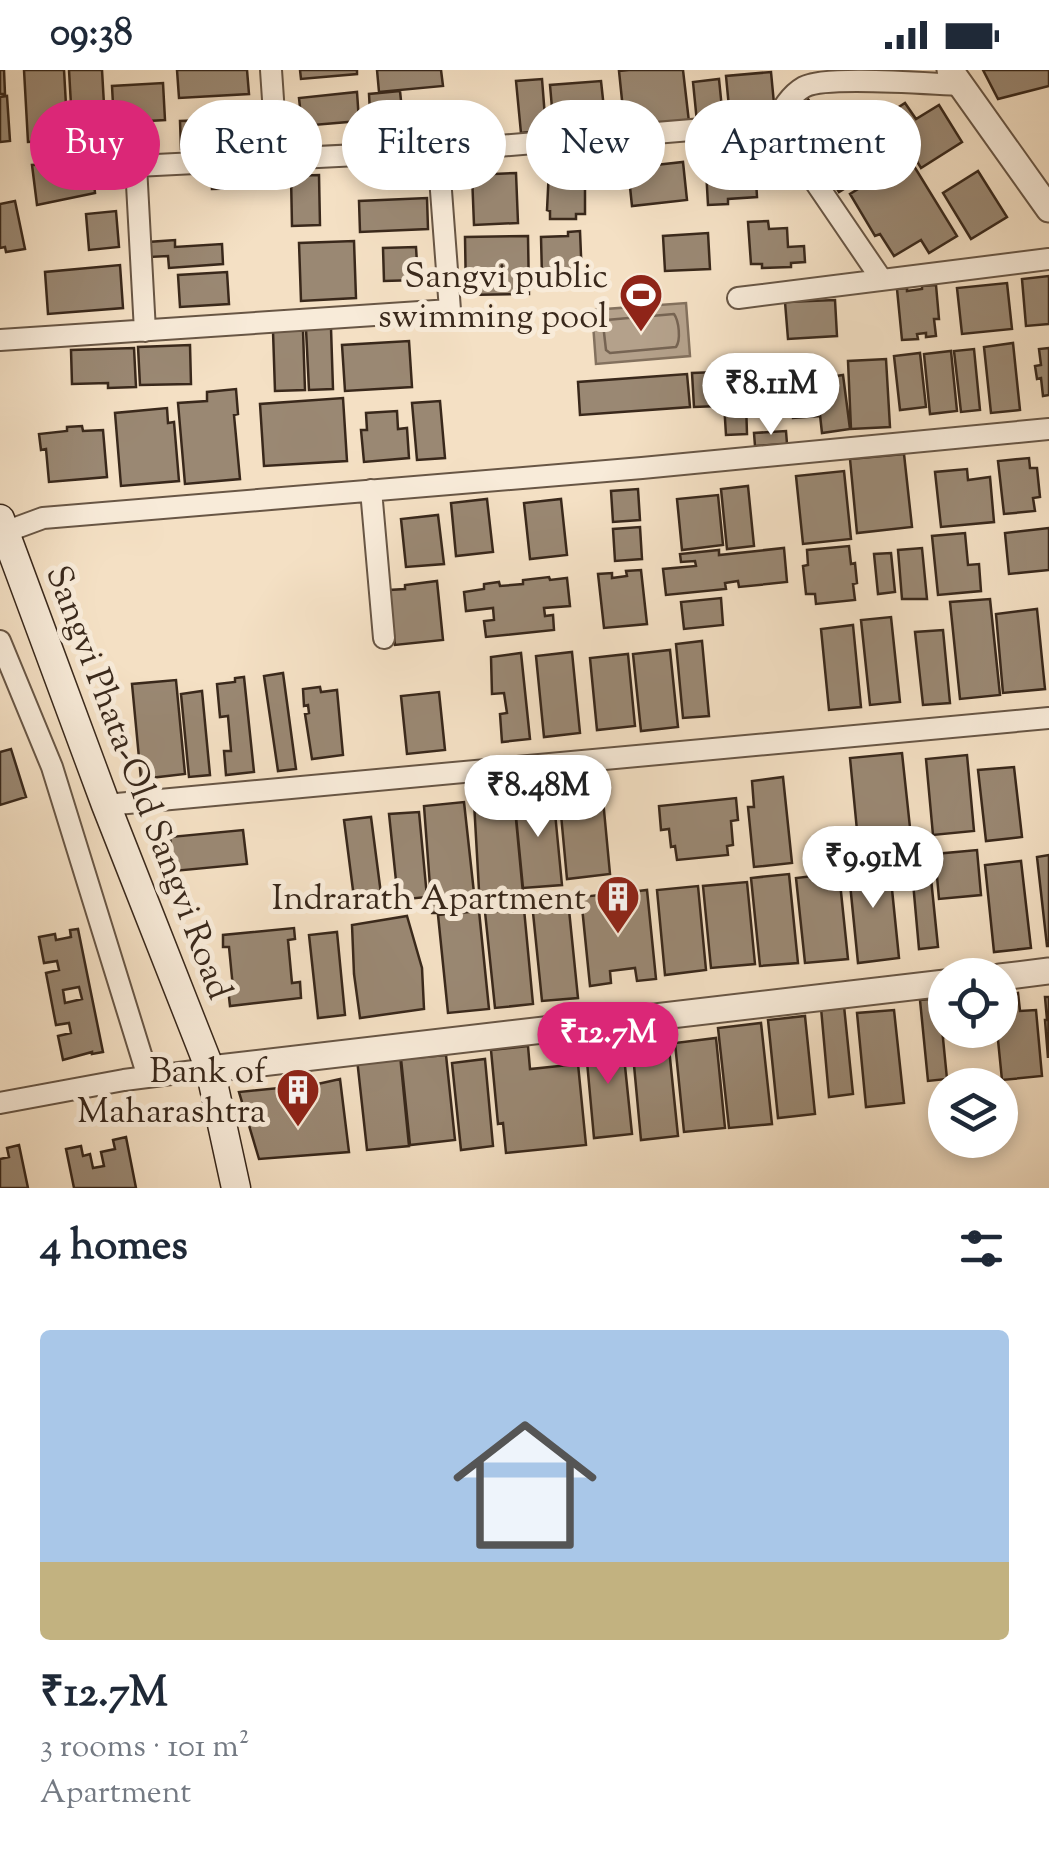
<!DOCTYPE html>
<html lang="en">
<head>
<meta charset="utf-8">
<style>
	:root { --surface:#fff; --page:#f6f6f7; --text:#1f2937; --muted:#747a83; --line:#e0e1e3; --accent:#db2777 }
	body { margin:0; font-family:"Sorts Mill Goudy",serif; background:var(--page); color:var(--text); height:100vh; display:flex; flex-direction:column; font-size:38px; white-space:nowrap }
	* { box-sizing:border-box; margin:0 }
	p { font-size:32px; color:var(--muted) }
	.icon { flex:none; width:55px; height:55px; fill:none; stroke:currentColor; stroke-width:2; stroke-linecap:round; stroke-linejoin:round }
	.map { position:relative; height:1118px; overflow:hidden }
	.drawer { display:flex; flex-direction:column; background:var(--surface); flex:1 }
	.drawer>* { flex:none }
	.top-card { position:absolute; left:30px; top:30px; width:990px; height:90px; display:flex; gap:20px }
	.buttons { position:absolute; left:928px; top:888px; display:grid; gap:20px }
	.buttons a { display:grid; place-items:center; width:90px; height:90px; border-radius:50%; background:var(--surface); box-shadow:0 5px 15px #0003; font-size:50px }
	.price { position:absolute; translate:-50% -85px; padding:0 22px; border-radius:35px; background:#fff; color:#222; font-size:32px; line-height:65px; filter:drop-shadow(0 2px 5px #0008) }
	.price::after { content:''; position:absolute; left:50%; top:60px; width:30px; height:22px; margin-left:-15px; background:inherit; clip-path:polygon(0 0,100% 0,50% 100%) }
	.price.on { background:var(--accent); color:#fff }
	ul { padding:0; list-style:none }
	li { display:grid; align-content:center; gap:20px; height:530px; padding:0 40px }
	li+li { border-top:2px solid var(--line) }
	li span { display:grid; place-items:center; height:310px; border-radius:10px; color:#555 }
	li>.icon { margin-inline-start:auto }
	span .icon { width:180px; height:180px; fill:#fffc; stroke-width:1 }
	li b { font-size:42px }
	h2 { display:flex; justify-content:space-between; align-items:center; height:120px; padding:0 40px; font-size:42px }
	.pill { padding:0 35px; border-radius:45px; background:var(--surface); box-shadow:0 5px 15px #0003; font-size:35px; line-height:90px }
	.pill.on { background:var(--accent); color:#fff }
	.status { display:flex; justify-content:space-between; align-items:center; height:70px; padding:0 50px; background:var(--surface); direction:ltr }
	.status svg { height:28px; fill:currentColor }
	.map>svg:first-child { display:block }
	.water { fill:#b4a18b; stroke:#83715e; stroke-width:2.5 }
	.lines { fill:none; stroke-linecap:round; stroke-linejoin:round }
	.shore { stroke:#766453; stroke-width:2.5 }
	.building { fill:#9a8873; stroke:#39281b; stroke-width:2.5; fill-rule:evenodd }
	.minor-casing { stroke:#685645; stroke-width:24 }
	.tertiary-casing { stroke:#685645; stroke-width:29 }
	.secondary-casing { stroke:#39281b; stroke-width:31 }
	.minor { stroke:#f8ebd9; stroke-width:20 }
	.tertiary { stroke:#f8ebd9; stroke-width:25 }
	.secondary { stroke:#f8ebd9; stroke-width:28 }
	.labels { text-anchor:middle; stroke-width:10; stroke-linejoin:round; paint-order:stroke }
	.poi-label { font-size:35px; fill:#39281b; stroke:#f8ebd9; text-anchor:end }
	.street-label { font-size:35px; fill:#39281b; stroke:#f8ebd9 }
</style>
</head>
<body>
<div class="status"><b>09:38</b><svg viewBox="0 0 49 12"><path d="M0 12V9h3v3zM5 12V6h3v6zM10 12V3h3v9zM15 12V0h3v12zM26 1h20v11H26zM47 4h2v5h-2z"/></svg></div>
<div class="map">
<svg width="1049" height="1118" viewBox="0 0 1049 1118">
	<rect width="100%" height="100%" fill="#f4e0c4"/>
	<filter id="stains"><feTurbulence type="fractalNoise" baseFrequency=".002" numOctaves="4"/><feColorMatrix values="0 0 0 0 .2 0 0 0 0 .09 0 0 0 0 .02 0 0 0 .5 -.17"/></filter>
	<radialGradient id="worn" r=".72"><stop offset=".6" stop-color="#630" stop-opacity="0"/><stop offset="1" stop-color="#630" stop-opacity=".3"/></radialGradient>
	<path class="water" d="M686,233l4,53 -94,8 -4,-54z"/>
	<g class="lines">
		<path class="shore" d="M674,244c5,7 7,26 2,33l-66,6 -4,-3 -3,-26 3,-4z"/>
	</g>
	<path class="building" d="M0,0h4l1,24h-5z
		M24,0h40l4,70 -40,2z
		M69,0h33l4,69 -33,1z
		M177,0h70l2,24 -70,4z
		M300,0h57v4l-56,5z
		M377,0h64l2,16 -64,6z
		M629,0h54l6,52 -64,7 -6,-58z
		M983,0h66v16l-51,13z
		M771,2l4,42 -45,4 -4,-42z
		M542,9l4,51 -25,3 -5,-52z
		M719,9l4,40 -26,3 -4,-40z
		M601,11l5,46 -52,4 -4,-46z
		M163,13l2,37 -51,3 -2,-37z
		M400,21l2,19 -32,3 -1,-19z
		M357,22l2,29 -57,5 -3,-28z
		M7,26l3,45 -10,1v-45z
		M806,26l54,83 -21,13 -53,-83z
		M905,33l11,16 23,-14 23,37 -41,26 -33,-54z
		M406,44l2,22 -34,3 -2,-22z
		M261,48l1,28 -81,3 -1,-28z
		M754,74l3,53 -29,2v5l-20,1 -3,-53 12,-1v-5z
		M909,88l48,78 -28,17 -8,-13 -27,16 -14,-22 -5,2 -25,-42z
		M92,92l3,31 -58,12 -5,-40z
		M683,92l4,38 -55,6 -4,-38z
		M252,96l1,22 -41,1 -1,-21z
		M549,99h36v45h-9v5h-26v-8l-3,-1z
		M978,101l29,46 -36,22 -28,-46z
		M516,103l2,50 -44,2 -2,-50z
		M319,105l1,50 -28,1 -1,-50z
		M427,128l1,31 -68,3 -1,-31z
		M15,131l10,48 -19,3 -1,-5 -5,1v-44z
		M116,141l3,36 -30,3 -3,-36z
		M768,151l1,8 18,-1 1,19 16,-1 1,16 -14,1v4l-29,1v-4h-11l-3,-42z
		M580,161l2,48 -14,1 -1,-4 -25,1 -1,-40 27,-1v-4z
		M708,163l2,36 -45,2 -2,-35z
		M528,166l1,58 -63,1 -1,-58z
		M175,170v7l47,-3 1,20 -54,4 -1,-12 -19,1 -1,-15z
		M354,171l2,57 -55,3 -2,-58z
		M416,177l2,33 -34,1 -1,-33z
		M120,195l3,43 -75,6 -3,-42z
		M227,202l2,32 -49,3 -2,-32z
		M1049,206v48l-23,2 -4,-47z
		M1007,213l5,46 -50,5 -5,-46z
		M936,215l3,34h-5l2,17 -10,1v-4l-9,1 1,5 -16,1 -5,-51 10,-1v3l15,-2v-3z
		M835,230l2,36 -49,3 -3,-37z
		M331,258l2,61 -24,1 -3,-61z
		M303,260l2,60 -30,1 -2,-60z
		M409,271l3,46 -67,4 -3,-46z
		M1013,273l7,67 -29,3 -7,-66z
		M190,275l1,39 -51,1 -2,-38z
		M134,278l2,39 -28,1v-5l-36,1 -1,-34z
		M1049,278v47l-6,1 -2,-18 -4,1 -2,-13 6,-1 -2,-16z
		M974,279l6,61 -19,2 -7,-61z
		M951,281l6,60 -27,3 -6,-60z
		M920,283l6,54 -26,3 -6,-54z
		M886,289l4,68 -39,2 -3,-68z
		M777,295l1,18 -34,1 -1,-17z
		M717,302l2,34 -25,1 -2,-34z
		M814,303l5,43 -26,2 -4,-42z
		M687,304l3,33 -110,8 -2,-33z
		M843,305l7,54 -28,4 -6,-54z
		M236,319l2,25 -4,1 6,64 -55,5 -7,-81 29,-2v-9z
		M343,328l4,63 -83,5 -4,-62z
		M440,331l5,57 -28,2 -5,-57z
		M746,332l1,32 -21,1 -2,-32z
		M167,338l1,15 6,-1 5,59 -58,5 -6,-73z
		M397,341l1,18 9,-1 2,30 -45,4 -3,-32h6l-1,-17z
		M82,356l1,5 20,-1 4,47 -58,5 -3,-33 -5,1 -2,-16 28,-3v-4z
		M786,361l1,13 -32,2 -1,-13z
		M904,384l8,73 -55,6 -7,-74z
		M1029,388l1,10h7l3,29 -7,1 2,13 -31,3 -6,-53z
		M967,399l1,11 22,-3 4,45 -53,5 -6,-55z
		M844,401l7,68 -48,5 -7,-68z
		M748,416l6,60 -27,3 -6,-60z
		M638,419l2,31 -27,2 -2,-31z
		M718,425l5,50 -41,5 -5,-51z
		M487,429l6,53 -37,4 -5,-53z
		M561,429l6,56 -37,4 -6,-56z
		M438,445l6,49 -38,3 -5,-48z
		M640,457l2,32 -27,2 -2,-32z
		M1049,458v42l-40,4 -4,-41z
		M965,463l3,32 11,-1 2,27 -43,4 -6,-59z
		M849,476l2,18 4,-1 2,20 -4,1 2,16 -39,4 -1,-10h-9l-3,-28 5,-1 -1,-15z
		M784,478l3,34 -48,5 -1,-6 -13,2 1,6 -60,6 -3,-26 33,-3 -1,-5 -14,1 -1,-8 39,-4v5z
		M922,478l5,51h-25l-4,-49z
		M891,483l4,39 -17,2 -4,-40z
		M641,500l6,54 -43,4 -6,-54 14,-1v5l15,-2 -1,-5z
		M549,507l1,3 17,-2 3,28 -26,2 1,8 8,-1 1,15 -68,7 -2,-16 10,-1 -1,-12 -27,3 -2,-19 20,-3v-5l15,-2 1,4 23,-2v-4z
		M437,511l6,59 -48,5 -6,-55 16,-1v-4z
		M721,528l2,27 -39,4 -3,-27z
		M990,529l10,96 -40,4 -10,-97z
		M1037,539l8,80 -42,4 -7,-79z
		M891,547l9,85 -30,3 -9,-85z
		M853,555l8,82 -32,3 -8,-81z
		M943,560l7,73 -27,2 -8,-73z
		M702,571l7,75 -26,2 -7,-74z
		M670,580l8,77 -37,4 -8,-77z
		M572,582l8,81 -36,4 -8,-81z
		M521,583l9,86 -28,3 -2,-28 7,-1 -3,-20 -12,1 -1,-37z
		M628,584l7,72 -38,4 -7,-72z
		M283,603l13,96 -18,2 -14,-95z
		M244,607l10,95 -28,3 -2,-24h7l-3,-35 -8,1 -3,-33 18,-2v-4z
		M176,610l9,94 -44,5 -9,-95z
		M320,617l1,5 16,-2 6,65 -31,4 -7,-45 4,-1 -1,-8 -4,1 -1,-17z
		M202,621l8,84 -21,2 -8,-83z
		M439,622l6,58 -38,4 -6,-58z
		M11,679l15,48 -26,8v-53z
		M902,683l10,93 -53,5 -9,-93z
		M967,685l7,76 -41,4 -7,-76z
		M1014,697l8,70 -36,4 -8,-71z
		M783,707l9,86 -38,4 -6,-60h6l-2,-26z
		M602,719l8,85 -43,5 -8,-86z
		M553,722l9,93 -39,3 -9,-92z
		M514,728l10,106 -44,4 -6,-106z
		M736,728l2,22 -7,1 2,24 -6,1 1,9 -51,5 -2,-14 -4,1 -2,-18 -8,1 -2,-24z
		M464,732l12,109 -44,2 -8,-107z
		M419,742l8,85 -29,3 -9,-86z
		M371,747l10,77 -27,4 -10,-78z
		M243,760l4,34 -73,7 -4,-34z
		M977,780l4,45 -42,4 -4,-45z
		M1049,785v91h-2l-10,-89z
		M929,789l9,88 -19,2 -8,-89z
		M889,790l10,98 -41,5 -10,-99z
		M1021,791l10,87 -37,4 -9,-87z
		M839,803l9,86 -43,4 -9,-85z
		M789,804l9,89 -38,3 -9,-88z
		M747,812l8,82 -44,4 -8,-82z
		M698,816l8,84 -41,5 -8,-85z
		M647,820l9,89 -19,2 -2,-13 -25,3 1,12 -21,3 -9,-89 18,-2 1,6 31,-3 -1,-6z
		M568,830l10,98 -36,3 -10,-98z
		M524,839l9,95 -38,4 -10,-96z
		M479,841l10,98 -41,4 -10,-98z
		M407,846l15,52 2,41 -64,9 -6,-44 -2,-49z
		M294,858l1,11 -7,1 4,43 8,-1 1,16 -71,8 -2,-18h5l-4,-41h-6v-12z
		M78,859l25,123 -11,2v-2l-29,8 -5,-24 13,-3 -2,-10 -13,2 -10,-52 13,-3 -2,-9 -13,2 -5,-26 16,-3 1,6 15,-3 -1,-7zM79,917l3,12 -17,4 -2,-13z
		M337,862l8,83 -27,3 -9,-83z
		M945,923v37h42v3l-42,4 -5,-43z
		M1018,923l2,18 16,-1 6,66 -40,4 -5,-50h3v-35z
		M1045,927h4l-1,61 -3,-38h2z
		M939,928l8,81 -19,2 -8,-81z
		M844,936l9,88 -24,3 -8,-89z
		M894,940l10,93 -38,4 -9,-94z
		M805,946l10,98 -37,4 -10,-98z
		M761,953l11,101 -43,4 -11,-100z
		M667,959l11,107 -37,4 -10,-107z
		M622,967l10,97 -38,4 -9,-98z
		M716,968l9,90 -41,4 -9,-89z
		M528,976l2,23 48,-5 8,81 -80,8 -3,-30 -5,1 -7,-74z
		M400,985l9,91 -42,4 -10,-91z
		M446,985l9,85 -45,5 -9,-86z
		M485,989l8,87 -32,4 -9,-87z
		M340,1009l9,73 -90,7 -20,-67 60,-6 2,17 14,-1 -2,-17z
		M126,1067l10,51h-62l-8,-39 15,-3 2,10 7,-2 3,14 11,-2 -3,-14 14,-3 -2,-9z
		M19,1075l9,43h-28v-29l9,-2 -2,-9z"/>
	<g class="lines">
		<defs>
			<path id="minor" d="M271,0l6,88
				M775,53c7,-14 15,-28 29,-36 22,-12 126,-3 156,-2
				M775,53l107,157
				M738,228l311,-39
				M145,261l-9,-165 302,-15 337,-28
				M0,270l450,-30 -12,-159
				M371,420l13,148
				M5,462l38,-14 599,-50 407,-39
				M0,571l52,126 96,310
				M106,735l943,-87
				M0,1033l124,-23 86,-11"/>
			<path id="tertiary" d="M950,0l99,139
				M1000,907l49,-6
				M210,999l735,-86"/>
			<path id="secondary" d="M0,449l106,286 104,264 26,119"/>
		</defs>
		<use href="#minor" class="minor-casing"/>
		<use href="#tertiary" class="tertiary-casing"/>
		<use href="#secondary" class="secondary-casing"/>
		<use href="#minor" class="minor"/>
		<use href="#tertiary" class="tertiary"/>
		<use href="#secondary" class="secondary"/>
	</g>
	<defs>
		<symbol id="stadium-pin" viewBox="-11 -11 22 30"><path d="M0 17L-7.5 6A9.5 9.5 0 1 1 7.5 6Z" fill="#8f2418" stroke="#f8ebd9"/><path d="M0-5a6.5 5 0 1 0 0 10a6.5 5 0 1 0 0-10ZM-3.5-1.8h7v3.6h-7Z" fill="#fff"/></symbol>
		<symbol id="building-pin" viewBox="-11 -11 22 30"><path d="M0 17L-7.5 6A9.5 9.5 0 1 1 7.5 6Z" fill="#8f2418" stroke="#f8ebd9"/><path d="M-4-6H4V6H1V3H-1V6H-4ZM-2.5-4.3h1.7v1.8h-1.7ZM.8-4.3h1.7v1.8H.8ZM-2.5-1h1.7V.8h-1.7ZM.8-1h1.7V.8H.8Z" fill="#fff"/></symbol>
	</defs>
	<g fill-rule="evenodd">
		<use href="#stadium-pin" x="616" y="200" width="50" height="68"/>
		<use href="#building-pin" x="593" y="802" width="50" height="68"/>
		<use href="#building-pin" x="273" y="995" width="50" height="68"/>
	</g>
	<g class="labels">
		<g class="poi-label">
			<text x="608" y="217">Sangvi public<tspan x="608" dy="40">swimming pool</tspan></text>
			<text x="586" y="839">Indrarath Apartment</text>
			<text x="266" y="1012">Bank of<tspan x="266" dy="40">Maharashtra</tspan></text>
		</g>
		<g class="street-label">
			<text transform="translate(140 712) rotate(69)" y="12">Sangvi Phata-Old Sangvi Road</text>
		</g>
	</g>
	<rect width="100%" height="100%" filter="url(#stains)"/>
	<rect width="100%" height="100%" fill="url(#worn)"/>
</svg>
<div class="buttons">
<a><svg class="icon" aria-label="locate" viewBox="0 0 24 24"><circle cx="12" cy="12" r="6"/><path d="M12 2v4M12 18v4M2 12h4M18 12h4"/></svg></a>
<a><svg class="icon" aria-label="layers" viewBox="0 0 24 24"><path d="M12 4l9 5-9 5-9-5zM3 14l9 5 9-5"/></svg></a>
</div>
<b class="price" style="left:771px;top:368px">₹8.11M</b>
<b class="price" style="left:538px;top:770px">₹8.48M</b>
<b class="price" style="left:873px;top:841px">₹9.91M</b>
<b class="price on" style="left:608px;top:1017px">₹12.7M</b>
<div class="top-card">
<a class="pill on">Buy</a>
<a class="pill">Rent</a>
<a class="pill">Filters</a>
<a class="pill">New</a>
<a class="pill">Apartment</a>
</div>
</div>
<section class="drawer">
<h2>4 homes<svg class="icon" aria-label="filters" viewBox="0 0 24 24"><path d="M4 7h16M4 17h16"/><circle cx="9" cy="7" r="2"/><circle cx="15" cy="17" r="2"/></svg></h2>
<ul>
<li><span style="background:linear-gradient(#a9c7e8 75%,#c2b280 0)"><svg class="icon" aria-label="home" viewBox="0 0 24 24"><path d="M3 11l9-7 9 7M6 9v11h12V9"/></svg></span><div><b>₹12.7M</b><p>3 rooms · 101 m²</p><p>Apartment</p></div></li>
</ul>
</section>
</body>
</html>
